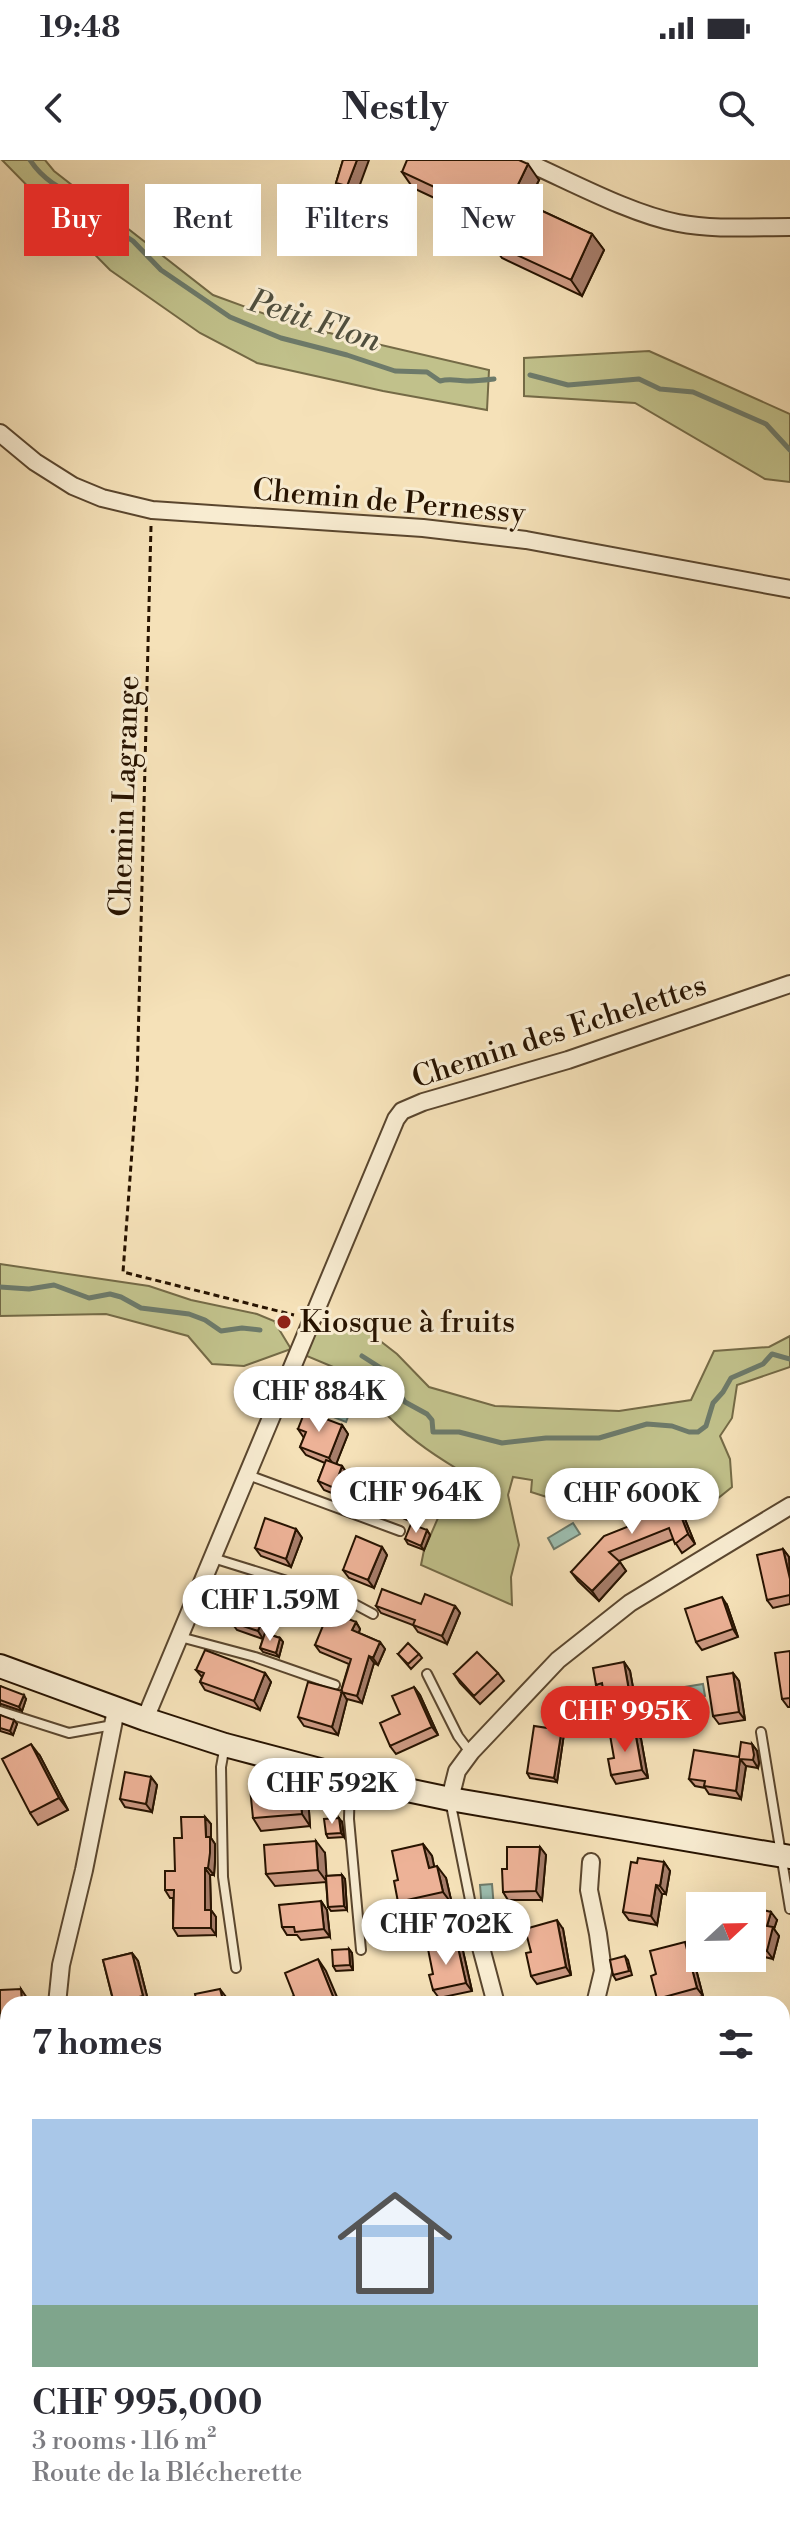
<!DOCTYPE html>
<html lang="en">
<head>
<meta charset="utf-8">
<style>
	:root { --surface:#fff; --page:#f7f7f7; --text:#2b2b33; --muted:#7c7c81; --accent:#d93025 }
	body { margin:0; font-family:"Libre Bodoni",serif; background:var(--page); color:var(--text); height:100vh; display:flex; flex-direction:column; font-size:30px; white-space:nowrap }
	* { box-sizing:border-box; margin:0 }
	p { font-size:26px; color:var(--muted) }
	.icon { flex:none; width:44px; height:44px; fill:none; stroke:currentColor; stroke-width:2; stroke-linecap:round; stroke-linejoin:round }
	.map { position:relative; flex:1; overflow:hidden }
	.sheet { position:absolute; left:0px; top:1836px; width:790px; height:538px; display:flex; flex-direction:column; background:var(--surface); border-radius:24px 24px 0 0; box-shadow:0 8px 32px #0002 }
	.sheet>* { flex:none }
	.guide { position:absolute; left:24px; top:24px; width:742px; height:72px; display:flex; gap:16px }
	.needle { width:52px; rotate:68deg }
	.tools { position:absolute; left:686px; top:1732px; display:grid; gap:16px }
	.tools a { display:grid; place-items:center; width:80px; height:80px; border-radius:0px; background:var(--surface); box-shadow:0 8px 32px #0002; font-size:40px }
	.price { position:absolute; translate:-50% -68px; padding:0 18px; border-radius:28px; background:#fff; color:#222; font-size:26px; line-height:52px; filter:drop-shadow(0 2px 4px #0008) }
	.price::after { content:''; position:absolute; left:50%; top:48px; width:24px; height:18px; margin-left:-12px; background:inherit; clip-path:polygon(0 0,100% 0,50% 100%) }
	.price.selected { background:var(--accent); color:#fff }
	ul { padding:0; list-style:none }
	li { display:grid; align-content:center; gap:16px; height:424px; padding:0 32px }
	li span { display:grid; place-items:center; height:248px; border-radius:0px; color:#555 }
	li>.icon { margin-inline-start:auto }
	span .icon { width:144px; height:144px; fill:#fffc; stroke-width:1 }
	li b { font-size:34px }
	h2 { display:flex; justify-content:space-between; align-items:center; height:96px; padding:0 32px; font-size:34px }
	.pill { padding:0 28px; border-radius:0px; background:var(--surface); box-shadow:0 8px 32px #0002; font-size:28px; line-height:72px }
	.pill.selected { background:var(--accent); color:#fff }
	.status { display:flex; justify-content:space-between; align-items:center; height:56px; padding:0 40px; background:var(--surface); direction:ltr }
	.status svg { height:22px; fill:currentColor }
	header { display:flex; justify-content:space-between; align-items:center; height:104px; padding:0 32px; background:var(--surface); font-size:36px; font-weight:700 }
	.map>svg:first-child { display:block }
	.green { fill:#c1c18b; stroke:#746a46; stroke-width:2 }
	.water { fill:#9cbeb0; stroke:#6d7a6a; stroke-width:2 }
	.lines { fill:none; stroke-linecap:round; stroke-linejoin:round }
	.stream { stroke:#6d7a6a; stroke-width:5 }
	.service-casing { stroke:#5a462e; stroke-width:12 }
	.minor-casing { stroke:#5a462e; stroke-width:20 }
	.secondary-casing { stroke:#271300; stroke-width:26 }
	.path { stroke:#271300; stroke-width:3; stroke-dasharray:6 4; stroke-linecap:butt }
	.service { stroke:#f8ecd1; stroke-width:8 }
	.minor { stroke:#f8ecd1; stroke-width:16 }
	.secondary { stroke:#f8ecd1; stroke-width:22 }
	.wall { fill:#cc9982; stroke:#271300; stroke-width:2 }
	.shaded-wall { fill:#a67d6a; stroke:#271300; stroke-width:2 }
	.building { fill:#edb297; stroke:#271300; stroke-width:2 }
	.poi-dot { fill:#8f2418; stroke:#f8ecd1; stroke-width:3 }
	.labels { text-anchor:middle; stroke-width:6; stroke-linejoin:round; paint-order:stroke }
	.street-label { font-size:30px; fill:#271300; stroke:#f8ecd1 }
	.poi-label { font-size:30px; fill:#271300; stroke:#f8ecd1; text-anchor:start }
	.water-label { font-size:32px; font-style:italic; fill:#504f3e; stroke:#f8ecd1 }
</style>
</head>
<body>
<div class="status"><b>19:48</b><svg viewBox="0 0 49 12"><path d="M0 12V9h3v3zM5 12V6h3v6zM10 12V3h3v9zM15 12V0h3v12zM26 1h20v11H26zM47 4h2v5h-2z"/></svg></div>
<header><svg class="icon" aria-label="back" viewBox="0 0 24 24"><path d="M15 5l-7 7 7 7"/></svg>Nestly<svg class="icon" aria-label="search" viewBox="0 0 24 24"><circle cx="10" cy="10" r="6"/><path d="M15 15l6 6"/></svg></header>
<div class="map">
<svg width="790" height="2373" viewBox="0 0 790 2373">
	<rect width="100%" height="100%" fill="#f5e1b8"/>
	<filter id="stains"><feTurbulence type="fractalNoise" baseFrequency=".0025" numOctaves="4"/><feColorMatrix values="0 0 0 0 .2 0 0 0 0 .09 0 0 0 0 .02 0 0 0 .5 -.17"/></filter>
	<radialGradient id="worn" r=".72"><stop offset=".6" stop-color="#630" stop-opacity="0"/><stop offset="1" stop-color="#630" stop-opacity=".3"/></radialGradient>
	<path class="green" d="M2,0h43l9,11 159,124 82,30 194,45 -2,40 -104,-19 -126,-28 -57,-30 -90,-63z
		M649,191l141,63v68l-25,-3 -130,-76 -111,-7v-38z
		M0,1104l149,22 42,14 66,14 17,7 17,28 -47,17 -32,-2 -24,-28 -82,-22 -106,2z
		M361,1166l36,28 32,33 66,19 124,5 72,-11 23,-49 55,-4 21,-11v31l-53,18 -5,33 -12,18 10,23 2,28 -21,17 -17,-5 -25,-22 -24,-7 -34,10 -23,15 -35,4 -22,-7 1,-12 -19,-3 -5,18 11,50 -8,32 1,28 -91,-40 3,-15 35,-80c-30,-18 -56,-36 -79,-63l4,-10 -27,-20 -55,-23 8,-21z"/>
	<path class="water" d="M323,1239l28,10 -5,13 -28,-11z
		M573,1363l7,11 -26,15 -6,-11z
		M703,1524l2,12 -31,5 -2,-12z
		M492,1724l2,24 -12,2 -2,-25z"/>
	<g class="lines">
		<path class="stream" d="M30,0c11,17 31,32 51,35l26,29 26,17 28,29 69,47 51,21 66,17 48,16 32,1 13,9c11,-3 17,0 27,0 8,0 18,-1 27,-2
			M530,215l38,10 71,-6 21,10 33,3 73,32 24,26
			M0,1127l29,2 25,-4 35,13 21,-4 11,3 20,11 48,6 16,6 16,11 21,-3 18,2
			M362,1196l22,14 21,32 22,12 5,6 1,12h26l43,11 44,-5h53l48,-14 25,2 17,6h9l8,-6 7,-23 10,-11 8,-14 32,-14 9,-10 18,5"/>
		<defs>
			<path id="service" d="M248,1315l152,56
				M213,1398l132,41 28,15
				M180,1477l75,20 80,28
				M427,1514l31,62 12,16
				M0,1551l69,22 44,-8
				M761,1572l29,177
				M225,1585l-4,22 2,110 13,91
				M350,1618l-1,41 12,131
				M450,1640l25,125
				M119,2373l17,-7"/>
			<path id="minor" d="M522,0c46,20 108,54 156,63 36,7 75,4 112,4
				M0,273l35,29 38,24 29,12 50,12 271,18 103,12 264,49
				M145,1559l251,-600 6,-8 21,-9 145,-42 222,-76
				M450,1639l7,-28 14,-19 87,-92 72,-57 160,-97
				M591,1702l-2,28 9,44 5,37 -8,33
				M475,1765l21,79
				M57,1844l4,-39 23,-95 32,-160
				M0,1903l8,-1
				M0,2056l2,10 -2,15
				M782,2130l8,-2
				M0,2250l8,-11
				M95,2366l1,7
				M405,2366l2,7
				M619,2366l7,7"/>
			<path id="secondary" d="M0,1506l145,53 80,26 125,33 100,21 340,58"/>
		</defs>
		<use href="#service" class="service-casing"/>
		<use href="#minor" class="minor-casing"/>
		<use href="#secondary" class="secondary-casing"/>
		<path class="path" d="M151,366l-14,558 -14,188 171,43"/>
		<use href="#service" class="service"/>
		<use href="#minor" class="minor"/>
		<use href="#secondary" class="secondary"/>
	</g>
	<path class="wall" d="M343,0l12,38 -11,-4 -8,-11z
		M402,12l137,8 -12,24 65,30 12,16 -22,46 -80,-38 -11,-15 9,-21 -38,-18 -2,6 -47,-22z
		M342,1265l6,9 -12,30 6,2 6,9 -9,21 -15,-6 -6,-9 7,-18 -19,-8 -6,-8 4,-9 -6,-9z
		M670,1328l6,9 19,47 -13,9 -9,-14 -54,22 7,10 -27,30 -21,-20 -7,-9 66,-49z
		M426,1333l-12,30 -23,-10 -6,-8z
		M296,1369l6,9 -11,29 -30,-11 -6,-8z
		M427,1370l3,5 -6,15 -16,-6 -3,-5z
		M382,1387l5,8 -13,33 -25,-10 -6,-8z
		M783,1389l6,8 1,4v43l-17,4 -6,-8z
		M421,1444l34,2 5,7 -13,31 -29,-12 -5,-7 -32,-12 -5,-7z
		M727,1445l11,32 -36,13 -6,-8z
		M275,1447l-9,26 14,5 3,4 -4,15 -16,-5 -3,-4 3,-9 -26,-9 -6,-8z
		M356,1462l4,7 -1,4 21,9 5,7 -7,16 -4,-2 -12,40 -15,-4 -9,36 -34,-9 -6,-9 43,-26 8,-27 -29,-12 -5,-7z
		M790,1491v56h-2l-6,-8z
		M398,1494h21l3,4 -11,11z
		M624,1502l6,9 7,39 -25,4 -6,-8 -2,-13h-2l-6,-8z
		M196,1510l69,3 6,9 -11,28 -55,-20 -5,-8 2,-5z
		M498,1513l6,8 -24,23 -20,-21 -6,-9z
		M733,1513l6,8 6,39 -26,4 -6,-8z
		M0,1526l26,13 -4,12 -21,-7 -1,1z
		M414,1527l6,8 18,40 -42,19 -6,-8 10,-32z
		M0,1555l17,9 -4,11 -13,-4z
		M564,1556l2,4 -9,62 -27,-4 -3,-5 21,-45z
		M641,1579l7,39 -32,6 -5,-9z
		M752,1584l5,7 2,12 -1,5 -12,-2 -5,33 -32,-5 -4,-6 -10,-2 -6,-7 50,-22z
		M40,1596l28,54 -30,15 -8,-12z
		M151,1617l6,8 -5,27 -27,-5 -5,-8z
		M308,1636l2,30 -49,5 -8,-13z
		M205,1657l6,7v14l4,6v17l-1,14h-4l1,35 5,7v18l-38,1 -5,-8v-30h-3l-5,-8 10,-19 7,-33z
		M342,1662l2,15 -16,1 -2,-4z
		M423,1684l9,12 2,11 12,11 6,26 -45,10 -9,-12v-22z
		M540,1687l6,8 -4,45h-34l-5,-8 4,-23z
		M325,1693l1,23 16,-1 3,4 2,31 -16,1 -3,-4 -2,-25 -51,4 -9,-12z
		M664,1702l6,9 -4,23h-4l-5,31 -28,-5 -6,-8 14,-49z
		M321,1741l6,9 3,27 -29,3 -4,-5h-10l-5,-8z
		M752,1747l25,13 -3,9 5,7 -6,23 -21,-5z
		M563,1769l8,46 -34,9 -6,-8v-24z
		M457,1783l6,8 9,40 -33,7 -6,-8z
		M349,1789l3,4 1,17 -17,1 -3,-5z
		M691,1790l12,46 -29,8h-14l-3,-5 -1,-25z
		M132,1793l6,8 11,43h-35l-11,-44z
		M625,1796l3,4 4,15 -16,5 -3,-5z
		M0,1830l29,11 -21,3v30h-8z
		M782,1934l7,7 1,3v24l-8,2z"/>
	<path class="shaded-wall" d="M357,0h12l-14,38 -8,-12z
		M528,4l11,16 -16,33 -11,-16z
		M451,29l11,15 -2,6 -11,-16z
		M592,74l12,16 -22,46 -11,-16z
		M342,1265l6,9 -13,33 -6,-9z
		M342,1306l6,9 -9,21 -5,-8z
		M420,1325l6,8 -12,30 -6,-9z
		M670,1328l6,9 19,47 -7,-10z
		M296,1369l6,9 -11,29 -5,-8z
		M427,1370l3,5 -6,15 -3,-4z
		M382,1387l5,8 -13,33 -6,-8z
		M783,1389l6,8 1,22z
		M620,1402l6,9 -27,30 -7,-10z
		M722,1437l5,8 11,32 -5,-8z
		M270,1439l5,8 -12,32 -5,-8z
		M455,1446l5,7 -13,31 -5,-8z
		M356,1462l4,7 -3,8 -5,-7z
		M280,1478l3,4 -4,15 -3,-4z
		M380,1482l5,7 -7,16 -5,-7z
		M369,1496l5,7 -12,40 -5,-7z
		M624,1502l6,9 7,39 -6,-8z
		M265,1513l6,9 -11,28 -6,-9z
		M733,1513l6,8 6,39 -6,-8z
		M414,1527l6,8 18,40 -6,-8z
		M342,1531l5,9 -9,35 -6,-8z
		M24,1535l2,4 -4,12 -3,-4z
		M564,1556l2,4 -9,62 -3,-4z
		M14,1560l3,4 -4,11 -3,-4z
		M635,1571l6,8 7,39 -6,-8z
		M31,1584l9,12 28,54 -9,-12z
		M752,1584l5,7 2,12 -1,5 -5,-8z
		M740,1599l6,7 -5,33 -5,-8z
		M151,1617l6,8 -5,27 -6,-8z
		M299,1623l9,13 2,30 -8,-12z
		M205,1657l6,7v14l4,6v17l-1,14 -6,-7z
		M339,1658l3,4 2,15 -3,-4z
		M316,1681l9,12 2,29 -9,-12z
		M423,1684l9,12 5,24 -8,-12z
		M540,1687l6,8 -4,45 -6,-9z
		M664,1702l6,9 -4,23 -6,-8z
		M437,1706l9,12 6,26 -9,-12z
		M205,1708l5,7 1,35 5,7v18l-5,-7 -6,-18z
		M342,1715l3,4 2,31 -3,-4z
		M656,1725l6,9 -5,31 -6,-9z
		M321,1741l6,9 3,27 -6,-8z
		M771,1752l6,8 -3,9 5,7 -6,23 -6,-8v-25z
		M557,1760l6,9 8,46 -5,-8z
		M685,1782l6,8 12,46 -6,-8z
		M457,1783l6,8 9,40 -6,-8z
		M349,1789l3,4 1,17 -3,-5z
		M132,1793l6,8 11,43 -6,-8z
		M318,1799l8,12 14,33h-4z
		M21,1829l8,12 1,3h-8z
		M220,1829l6,8 2,7h-4z
		M782,1862l3,4 -1,6 4,7 -5,27 -1,-2z
		M784,1933l5,8 1,10 -3,-5z
		M789,2180l1,17 -1,2 1,2v11l-5,8 -3,-4v-24z
		M8,2184v18l-5,9 2,3 -5,9v-26z
		M43,2366h5l2,7h-5z"/>
	<path class="building" d="M343,0h14l-10,26 -11,-3z
		M407,0h112l9,4 -16,33 80,37 -21,46 -80,-37 13,-30 -53,-24 -2,5 -47,-22z
		M305,1251l37,14 -13,33 -29,-11 6,-15 -8,-3z
		M326,1300l16,6 -8,22 -16,-7z
		M397,1316l23,9 -12,29 -23,-9z
		M670,1328l18,46 -13,10 -6,-16 -60,24 11,10 -28,29 -21,-19 33,-36 33,-13 -7,-19z
		M265,1358l31,11 -10,30 -31,-11z
		M411,1364l16,6 -6,16 -16,-7z
		M356,1376l26,11 -14,33 -25,-10z
		M783,1389l7,30v16l-23,5 -10,-45z
		M243,1429l27,10 -12,32 -27,-9z
		M382,1429l39,15 4,-10 30,12 -13,30 -29,-11 2,-5 -39,-14z
		M722,1437l11,32 -37,13 -11,-33z
		M329,1451l27,11 -4,8 28,12 -7,16 -4,-2 -12,40 -16,-4 10,-33 -36,-14z
		M265,1473l15,5 -4,15 -16,-5z
		M408,1483l11,11 -11,10 -10,-10z
		M205,1490l60,23 -11,28 -54,-19 4,-9 -8,-3z
		M790,1491v47l-8,1 -7,-46z
		M477,1492l21,21 -24,23 -20,-22z
		M624,1502l7,40 -25,4 -4,-23 -6,2 -3,-17z
		M733,1513l6,39 -26,4 -6,-39z
		M308,1522l34,9 -10,36 -34,-10z
		M0,1526l24,9 -5,12 -19,-7z
		M414,1527l18,40 -42,19 -10,-23 20,-9 -8,-18z
		M550,1554l14,2 -10,62 -27,-5 7,-47 14,2z
		M0,1555l14,5 -4,11 -10,-3z
		M635,1571l7,39 -31,5 -3,-16 6,-1 -4,-23z
		M741,1582l11,2 2,11 -1,5 -13,-1 -4,32 -32,-5 1,-5 -16,-2 5,-29 45,7z
		M31,1584l28,54 -29,15 -28,-54z
		M125,1612l26,5 -5,27 -26,-5z
		M299,1623l3,31 -49,4 -3,-30z
		M181,1657h24l1,20h4v16l-2,15h-3v42h6v18h-38l1,-38h-9v-19h10l-1,-33h8z
		M339,1658l2,15 -15,1 -2,-15z
		M316,1681l2,29 -52,4 -2,-29z
		M423,1684l6,24 8,-2 6,26 -45,10 -4,-21 4,-1 -6,-29z
		M507,1687h33l-4,44 -33,1 -1,-23h5z
		M638,1698l26,4 -4,24 -4,-1 -5,31 -28,-4 8,-50 6,1z
		M342,1715l2,31 -16,1 -2,-31z
		M321,1741l3,28 -29,3 -1,-5h-12l-3,-22z
		M752,1747l19,5 -4,14 6,1 -6,24 -15,-4z
		M557,1760l9,47 -35,9 -5,-23 5,-1 -6,-23z
		M685,1782l12,46 -40,11 -6,-23 5,-2 -6,-23z
		M457,1783l9,40 -33,7 -4,-15 4,-1 -5,-25z
		M349,1789l1,16 -17,1 -1,-16z
		M132,1793l11,43 -29,7 -11,-43z
		M625,1796l4,15 -16,4 -3,-15z
		M318,1799l18,45h-50l-1,-4 9,-4 -9,-23z
		M21,1829l1,15h-14v17h-8v-31z
		M220,1829l4,15h-27l-2,-10z
		M790,1897v17l-3,1 -3,-17z
		M8,1926v52l-8,-32v-18z
		M784,1933l3,13h3v14l-8,1v-27z
		M790,2012v32l-5,-31z
		M8,2106v78l-8,13v-77z
		M782,2176l7,4 -7,12z
		M782,2194l6,4 -6,9z
		M8,2340v26h35l2,7h-41l-1,-2 6,-1 -8,-27z
		M231,2366h36l3,7h-36z
		M443,2366h46l4,7h-47z
		M566,2366h31l3,7h-31z
		M707,2366h6l7,7h-20z"/>
	<circle class="poi-dot" cx="284" cy="1162" r="8"/>
	<g class="labels">
		<g class="street-label">
			<text transform="translate(389 341) rotate(5)" y="10">Chemin de Pernessy</text>
			<text transform="translate(124 636) rotate(-88)" y="10">Chemin Lagrange</text>
			<text transform="translate(559 871) rotate(-18)" y="10">Chemin des Echelettes</text>
		</g>
		<g class="poi-label">
			<text x="300" y="1172">Kiosque à fruits</text>
		</g>
		<g class="water-label">
			<text transform="translate(315 160) rotate(18)" y="11">Petit Flon</text>
		</g>
	</g>
	<rect width="100%" height="100%" filter="url(#stains)"/>
	<rect width="100%" height="100%" fill="url(#worn)"/>
</svg>
<div class="tools">
<a><svg class="needle" viewBox="-14 -14 28 28"><path d="M0-13l5 13h-10z" fill="#e53935"/><path d="M0 13l5-13h-10z" fill="#7c7c81"/></svg></a>
</div>
<b class="price" style="left:319px;top:1274px">CHF 884K</b>
<b class="price" style="left:416px;top:1375px">CHF 964K</b>
<b class="price" style="left:632px;top:1376px">CHF 600K</b>
<b class="price" style="left:270px;top:1483px">CHF 1.59M</b>
<b class="price selected" style="left:625px;top:1594px">CHF 995K</b>
<b class="price" style="left:332px;top:1666px">CHF 592K</b>
<b class="price" style="left:446px;top:1807px">CHF 702K</b>
<div class="guide">
<a class="pill selected">Buy</a>
<a class="pill">Rent</a>
<a class="pill">Filters</a>
<a class="pill">New</a>
</div>
<section class="sheet">
<h2>7 homes<svg class="icon" aria-label="filters" viewBox="0 0 24 24"><path d="M4 7h16M4 17h16"/><circle cx="9" cy="7" r="2"/><circle cx="15" cy="17" r="2"/></svg></h2>
<ul>
<li><span style="background:linear-gradient(#a9c7e8 75%,#7fa58c 0)"><svg class="icon" aria-label="home" viewBox="0 0 24 24"><path d="M3 11l9-7 9 7M6 9v11h12V9"/></svg></span><div><b>CHF 995,000</b><p>3 rooms · 116 m²</p><p>Route de la Blécherette</p></div></li>
</ul>
</section>
</div>
</body>
</html>
